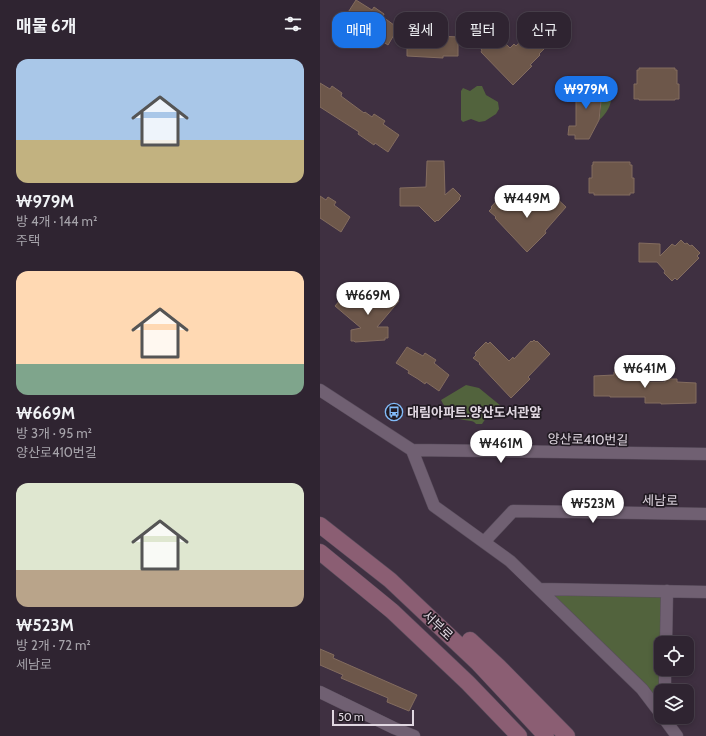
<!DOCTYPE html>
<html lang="ko">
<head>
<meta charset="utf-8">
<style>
	:root { --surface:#2f2431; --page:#372c39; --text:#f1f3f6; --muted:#a7a4ab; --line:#4a414d; --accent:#1a73e8 }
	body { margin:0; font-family:Cabin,"Noto Sans KR",sans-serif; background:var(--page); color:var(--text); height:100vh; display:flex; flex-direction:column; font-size:15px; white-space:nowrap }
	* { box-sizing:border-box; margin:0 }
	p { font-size:13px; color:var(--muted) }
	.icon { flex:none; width:22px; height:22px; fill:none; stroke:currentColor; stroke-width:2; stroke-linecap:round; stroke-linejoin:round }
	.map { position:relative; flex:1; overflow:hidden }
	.side { display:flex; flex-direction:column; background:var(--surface); width:320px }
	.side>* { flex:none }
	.hud { position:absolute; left:12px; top:12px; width:314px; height:36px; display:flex; gap:8px }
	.buttons { position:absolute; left:334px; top:636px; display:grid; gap:8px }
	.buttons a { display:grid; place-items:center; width:40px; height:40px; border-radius:8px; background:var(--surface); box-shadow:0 2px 6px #0003,0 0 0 1px var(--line); font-size:20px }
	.scale { position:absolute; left:12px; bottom:10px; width:82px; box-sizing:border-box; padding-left:4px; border:2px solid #e0d7e1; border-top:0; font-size:11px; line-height:14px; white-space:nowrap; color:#e0d7e1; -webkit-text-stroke:3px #221b23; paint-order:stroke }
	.price { position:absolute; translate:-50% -34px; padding:0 9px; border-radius:14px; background:#fff; color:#222; font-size:13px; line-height:26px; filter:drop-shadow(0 1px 2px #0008) }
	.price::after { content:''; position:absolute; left:50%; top:24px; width:12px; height:9px; margin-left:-6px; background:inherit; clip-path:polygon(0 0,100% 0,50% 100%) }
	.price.current { background:var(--accent); color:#fff }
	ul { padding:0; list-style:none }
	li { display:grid; align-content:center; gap:8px; height:212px; padding:0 16px }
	li span { display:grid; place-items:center; height:124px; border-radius:12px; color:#555 }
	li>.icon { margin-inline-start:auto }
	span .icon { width:72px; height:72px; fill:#fffc; stroke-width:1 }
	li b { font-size:17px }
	h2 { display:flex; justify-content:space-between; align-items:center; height:48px; padding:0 16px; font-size:17px }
	.chip { padding:0 14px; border-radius:12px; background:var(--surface); box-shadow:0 2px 6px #0003,0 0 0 1px var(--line); font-size:14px; line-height:36px }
	.chip.current { background:var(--accent); color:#fff }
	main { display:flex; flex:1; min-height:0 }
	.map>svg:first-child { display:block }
	.green { fill:#52633d }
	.building { fill:#6d574a; stroke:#836c5f }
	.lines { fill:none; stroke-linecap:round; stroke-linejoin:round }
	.street-casing { stroke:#594d5c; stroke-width:13 }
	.secondary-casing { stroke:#594d5c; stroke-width:17 }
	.street { stroke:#706072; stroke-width:12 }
	.secondary { stroke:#8b5e73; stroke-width:16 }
	.labels { text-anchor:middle; stroke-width:3.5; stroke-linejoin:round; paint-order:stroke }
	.poi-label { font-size:13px; font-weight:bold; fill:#e0d7e1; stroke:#221b23; text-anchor:start }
	.street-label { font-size:13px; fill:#e0d7e1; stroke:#221b23 }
</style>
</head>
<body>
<main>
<section class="side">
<h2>매물 6개<svg class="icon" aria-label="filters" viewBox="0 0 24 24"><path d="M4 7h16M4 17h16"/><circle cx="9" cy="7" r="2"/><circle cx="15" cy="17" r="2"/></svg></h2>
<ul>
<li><span style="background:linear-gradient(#a9c7e8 65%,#c2b280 0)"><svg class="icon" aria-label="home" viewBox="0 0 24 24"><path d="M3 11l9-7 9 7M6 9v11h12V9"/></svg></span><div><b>₩979M</b><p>방 4개 · 144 m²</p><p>주택</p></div></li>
<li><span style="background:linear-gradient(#ffd9b3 75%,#7fa58c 0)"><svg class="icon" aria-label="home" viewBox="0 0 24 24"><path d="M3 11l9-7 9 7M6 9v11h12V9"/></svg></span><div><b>₩669M</b><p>방 3개 · 95 m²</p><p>양산로410번길</p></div></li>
<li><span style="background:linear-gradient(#dfe7d0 70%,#b9a48a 0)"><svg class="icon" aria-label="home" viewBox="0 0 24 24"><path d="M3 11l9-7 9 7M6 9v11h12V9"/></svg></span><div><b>₩523M</b><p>방 2개 · 72 m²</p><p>세남로</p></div></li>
</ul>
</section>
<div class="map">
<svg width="386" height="736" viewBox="0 0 386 736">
	<rect width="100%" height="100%" fill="#3f3041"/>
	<path class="green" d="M286,81c10,14 5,29 -7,39 3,-13 3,-24 -5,-35z
		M157,86h5l4,9 12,7 1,7 -3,5 -11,7 -6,1 -8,-3 -8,3 -2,-2v-29l2,-3 7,3z
		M146,385l13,3 22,18 -6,6 -9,6 -4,6h-6c-3,-4 -7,-3 -12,-4 -11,-2 -18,-10 -23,-20z
		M219,589l128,2 -6,52v71z"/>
	<path class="building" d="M36,0l16,10 2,-3 10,7 -1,3 15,11 -10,17 -14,-9v1l-29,-20z
		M216,27l2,2 1,-1 13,13 -13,13 1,1 -10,10 2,1 -19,19 -32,-33 1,-2 -8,-7 14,-14 2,2 1,-2 19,19 4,-4 2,2 17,-18 1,1z
		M107,33h12v3l19,1v19h-15v2l-36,-2v-19l20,-1z
		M319,68h36v2h2v14h2v15h-4v1h-36v-1h-5v-15h3v-14h2z
		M256,80h8l6,2 4,3 4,6 3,10 -2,19 -10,19h-14v-4h-7l1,-9h7z
		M0,83l10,6 2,-3 10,7 -1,3 23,17 1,-1 7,5 2,-3 11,7 -2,3 16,11 -11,17 -13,-9 -1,2 -16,-11 1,-2 -39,-25z
		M107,161h17l1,34 8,-7 8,8 -2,2 1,1 -22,22 -1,-1 -2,2 -16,-16h-19v-18l26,-1z
		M273,162h37v3h2v13h2v15h-4v2h-36v-2h-5v-15h3v-13h1z
		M230,194l2,2 1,-1 13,12 -21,24 1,2 -19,19 -32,-34 1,-1 -7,-6 3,-3 -1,-1 11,-12 2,2 2,-2 19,19 4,-4 1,2 18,-17v1z
		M0,196l6,4 2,-3 8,5 -2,3 16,12 -9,15 -21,-14z
		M361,240l4,4 2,-1 3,3 2,-1 8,8 -3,3 2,2 -22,22 -2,-2 -3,3 -8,-8 1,-2 -8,-9h-18v-19l21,1v12l12,-12 3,2z
		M65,290l14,11 -22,26h11v11h-3v2l-30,2 -1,-1h-3v-11l10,-2 -26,-22 12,-14 21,17z
		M214,340l2,2 1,-1 13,13 -22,23 2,2 -19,19 -32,-34 1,-1 -7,-5 3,-3 -1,-2 11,-11 2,2 2,-2 19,19 4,-4 1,2 17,-18 1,1z
		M87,347l16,9 2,-3 11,7 -2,3 15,12 -10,16 -13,-9 -1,2 -7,-5 -10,-6 1,-2 -13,-8z
		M294,372h12v3l19,1v6h20v-3h12v3l19,1v20l-35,1v-1h-16v-6h-35v-1h-16v-20l20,-1z
		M0,649l14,6 -1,3 84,37 -8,16 -22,-9 1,-4 -47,-20 2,-3 -23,-10z"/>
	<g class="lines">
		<defs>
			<path id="street" d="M0,390l92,60 294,4
				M92,450l22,56 76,55 132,128 19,25
				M164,542l29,-31 193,3
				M219,589l167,3
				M346,643l1,-52
				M345,691v-22
				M0,692l74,36 20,8
				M343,717l14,19"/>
			<path id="secondary" d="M0,525l70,55 88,83 68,73
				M0,552l72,59 76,72 51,53
				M150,640l28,26 69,70"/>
		</defs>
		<use href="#street" class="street-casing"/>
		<use href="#secondary" class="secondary-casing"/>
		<use href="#street" class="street"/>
		<use href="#secondary" class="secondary"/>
	</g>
	<defs>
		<symbol id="bus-ring" viewBox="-11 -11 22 22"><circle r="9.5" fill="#221b23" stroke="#82bcfa" stroke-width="1.5"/><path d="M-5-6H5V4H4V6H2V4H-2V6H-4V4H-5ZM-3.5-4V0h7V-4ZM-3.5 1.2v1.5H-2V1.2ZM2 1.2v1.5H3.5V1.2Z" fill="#82bcfa"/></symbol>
	</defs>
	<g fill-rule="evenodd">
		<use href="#bus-ring" x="64" y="402" width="20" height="20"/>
	</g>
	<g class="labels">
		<g class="poi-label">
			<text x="87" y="417">대림아파트.양산도서관앞</text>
		</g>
		<g class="street-label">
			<text transform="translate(268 439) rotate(1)" y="5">양산로410번길</text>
			<text transform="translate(340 500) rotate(1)" y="5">세남로</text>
			<text transform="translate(118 625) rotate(43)" y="5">서부로</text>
		</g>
	</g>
</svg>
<div class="buttons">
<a><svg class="icon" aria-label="locate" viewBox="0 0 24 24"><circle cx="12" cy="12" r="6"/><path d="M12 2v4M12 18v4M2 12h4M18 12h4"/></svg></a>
<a><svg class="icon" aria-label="layers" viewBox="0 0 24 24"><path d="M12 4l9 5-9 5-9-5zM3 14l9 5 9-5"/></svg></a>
</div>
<div class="scale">50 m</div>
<b class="price current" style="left:266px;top:110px">₩979M</b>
<b class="price" style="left:207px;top:219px">₩449M</b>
<b class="price" style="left:48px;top:316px">₩669M</b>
<b class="price" style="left:325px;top:389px">₩641M</b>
<b class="price" style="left:181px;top:464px">₩461M</b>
<b class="price" style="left:273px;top:524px">₩523M</b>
<div class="hud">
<a class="chip current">매매</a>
<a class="chip">월세</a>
<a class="chip">필터</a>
<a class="chip">신규</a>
</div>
</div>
</main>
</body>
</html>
